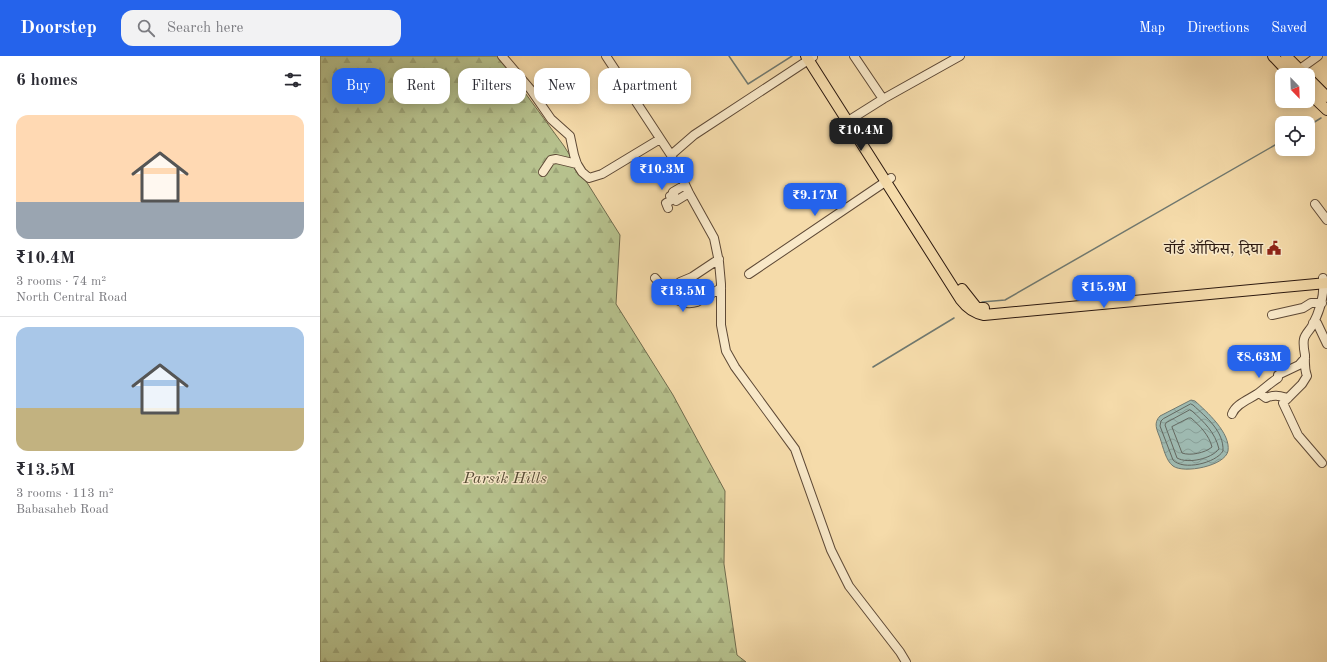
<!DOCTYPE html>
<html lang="en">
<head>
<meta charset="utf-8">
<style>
	:root { --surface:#fff; --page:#f2f2f3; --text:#2b2b33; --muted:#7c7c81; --line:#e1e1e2; --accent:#2563eb }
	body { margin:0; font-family:"Old Standard TT","Noto Serif Devanagari",serif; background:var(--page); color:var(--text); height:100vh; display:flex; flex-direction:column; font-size:15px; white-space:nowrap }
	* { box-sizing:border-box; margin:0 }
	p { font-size:13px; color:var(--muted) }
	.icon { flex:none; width:22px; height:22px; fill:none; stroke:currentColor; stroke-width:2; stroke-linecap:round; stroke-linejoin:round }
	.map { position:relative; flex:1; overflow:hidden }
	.sheet { display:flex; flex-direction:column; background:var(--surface); width:320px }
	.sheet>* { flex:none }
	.top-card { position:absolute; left:12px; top:12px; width:380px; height:36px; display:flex; gap:8px }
	.needle { width:26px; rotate:157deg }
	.tools { position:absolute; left:955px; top:12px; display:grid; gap:8px }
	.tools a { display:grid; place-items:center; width:40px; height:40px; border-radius:8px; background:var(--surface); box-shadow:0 2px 10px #0003; font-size:20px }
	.price { position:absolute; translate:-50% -34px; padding:0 9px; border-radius:8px; background:var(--accent); color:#fff; font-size:13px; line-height:26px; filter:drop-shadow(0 1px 2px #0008) }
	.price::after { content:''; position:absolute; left:50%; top:24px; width:12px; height:9px; margin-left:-6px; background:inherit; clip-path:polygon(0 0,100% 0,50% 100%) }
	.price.active { background:#222; color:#fff }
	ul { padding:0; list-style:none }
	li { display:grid; align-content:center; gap:8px; height:212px; padding:0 16px }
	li+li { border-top:1px solid var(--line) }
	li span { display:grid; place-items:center; height:124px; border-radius:12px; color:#555 }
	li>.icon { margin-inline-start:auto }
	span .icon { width:72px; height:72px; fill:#fffc; stroke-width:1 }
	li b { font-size:17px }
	h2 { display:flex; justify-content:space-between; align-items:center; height:48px; padding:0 16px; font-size:17px }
	.chip { padding:0 14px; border-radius:12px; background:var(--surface); box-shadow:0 2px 10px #0003; font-size:14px; line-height:36px }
	.chip.active { background:var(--accent); color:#fff }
	header { display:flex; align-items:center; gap:24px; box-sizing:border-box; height:56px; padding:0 20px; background:var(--accent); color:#fff }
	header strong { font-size:19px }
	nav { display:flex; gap:22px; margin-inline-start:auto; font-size:14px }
	.search { width:280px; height:36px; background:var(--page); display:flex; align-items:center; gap:10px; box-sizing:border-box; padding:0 14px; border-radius:12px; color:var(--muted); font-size:15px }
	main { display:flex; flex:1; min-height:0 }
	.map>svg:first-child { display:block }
	.forest { fill:url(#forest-firs); stroke:#706c4e }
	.water { fill:url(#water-waves); stroke:#707970 }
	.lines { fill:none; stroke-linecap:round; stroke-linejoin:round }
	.shore { stroke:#646860; stroke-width:1 }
	.stream { stroke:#707970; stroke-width:1.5 }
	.minor-casing { stroke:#5e4936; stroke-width:10 }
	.major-casing { stroke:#2b180f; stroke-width:12 }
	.minor { stroke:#f8e8c8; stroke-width:8 }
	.major { stroke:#f5dbaa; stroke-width:10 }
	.labels { text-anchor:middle; stroke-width:3; stroke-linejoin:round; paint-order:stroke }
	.poi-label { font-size:16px; fill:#2b180f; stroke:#f8e8c8; text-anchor:end }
	.park-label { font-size:16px; font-style:italic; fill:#554b35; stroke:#f8e8c8 }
</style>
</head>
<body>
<header>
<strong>Doorstep</strong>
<div class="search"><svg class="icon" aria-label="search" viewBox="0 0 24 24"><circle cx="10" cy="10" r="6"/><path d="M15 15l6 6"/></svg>Search here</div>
<nav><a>Map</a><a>Directions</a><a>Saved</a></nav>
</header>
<main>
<section class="sheet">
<h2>6 homes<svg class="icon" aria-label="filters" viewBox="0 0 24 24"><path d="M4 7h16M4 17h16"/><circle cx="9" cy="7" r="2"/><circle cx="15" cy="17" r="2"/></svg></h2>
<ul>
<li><span style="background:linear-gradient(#ffd9b3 70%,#9aa5b1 0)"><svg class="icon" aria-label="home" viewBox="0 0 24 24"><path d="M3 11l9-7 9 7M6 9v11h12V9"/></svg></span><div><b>₹10.4M</b><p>3 rooms · 74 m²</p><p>North Central Road</p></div></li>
<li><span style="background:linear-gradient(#a9c7e8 65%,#c2b280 0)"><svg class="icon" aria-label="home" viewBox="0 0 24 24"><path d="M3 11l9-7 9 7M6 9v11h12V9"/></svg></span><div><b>₹13.5M</b><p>3 rooms · 113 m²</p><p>Babasaheb Road</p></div></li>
</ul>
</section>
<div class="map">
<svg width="1007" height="606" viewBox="0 0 1007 606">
	<defs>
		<pattern id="forest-firs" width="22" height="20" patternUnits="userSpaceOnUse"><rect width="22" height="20" fill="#b6c18d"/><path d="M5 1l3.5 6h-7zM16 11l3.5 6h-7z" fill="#9da578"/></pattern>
		<pattern id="water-waves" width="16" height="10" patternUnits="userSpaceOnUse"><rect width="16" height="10" fill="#9eb9b0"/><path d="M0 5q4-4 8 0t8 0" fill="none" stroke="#889e96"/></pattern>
	</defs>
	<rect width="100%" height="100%" fill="#f5dbaa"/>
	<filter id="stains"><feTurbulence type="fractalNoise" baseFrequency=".005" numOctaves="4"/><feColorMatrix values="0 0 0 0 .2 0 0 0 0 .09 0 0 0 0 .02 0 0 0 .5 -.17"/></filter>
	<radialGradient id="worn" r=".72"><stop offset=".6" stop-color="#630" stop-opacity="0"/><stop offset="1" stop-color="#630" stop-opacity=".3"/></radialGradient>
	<path class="forest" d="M0,0h178l66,90 56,89 -4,69 57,91 52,96 -1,73 13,91 9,7h-426z"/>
	<path class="water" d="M871,344l4,1c11,10 36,32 33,50 -3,15 -44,23 -55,15 -7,-5 -10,-19 -13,-28 -3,-8 -7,-15 0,-22z"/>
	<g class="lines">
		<path class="shore" d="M871,348l2,1c13,12 31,26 30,46 -7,12 -40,20 -50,9l-13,-34 1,-5 2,-2z
			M870,354l2,1c12,11 23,21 27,38 -8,10 -31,15 -42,9l-12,-33 1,-2z
			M869,362h2c9,8 18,17 21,29 -7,6 -22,9 -30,6l-10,-26z"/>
		<path class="stream" d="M409,0l19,28 44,-28
			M988,70l13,-8
			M662,246l23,-2 277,-159
			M553,311l81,-49"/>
		<defs>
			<path id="minor" d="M182,0l29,34 20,29 19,17 4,19 3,9 5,8 7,6 13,-4 58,-35
				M286,0l65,99 18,38 25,45 5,24 2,22v41l5,26 9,16 60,82 36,101 18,36 51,66 6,10
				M534,0l29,43
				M980,13l18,-13
				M528,65l35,-22 77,-43
				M351,99l23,-20 119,-78
				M223,116l8,-12 5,-1 21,5
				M356,145l13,-8
				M995,148l12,16
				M348,152l-2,-5 6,-3 -2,-4 4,-2 -1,-2 12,-7
				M429,218l142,-96
				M335,222c11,13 23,30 42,24l24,-14
				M360,226l12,-5 27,-18
				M952,259l31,-7 8,-5h11
				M993,267h4l10,21
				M939,337l7,5c8,-4 14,-2 22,0
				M912,358c4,-10 16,-14 25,-20 7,-5 13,-11 21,-16v-3l21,-10 6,-7
				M1002,407l-24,-28 -15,-32 19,-19 5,-8c-3,-8 -2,-13 -2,-21 -1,-5 -2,-11 -1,-16 1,-5 6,-9 8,-13 8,-15 13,-31 11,-48"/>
			<path id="major" d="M486,0l155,244c6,8 12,13 23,15l343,-32
				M953,0l18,19
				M966,0l19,19
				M988,22l19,19
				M988,36l19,18
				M642,233l15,19h7"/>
		</defs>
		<use href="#minor" class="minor-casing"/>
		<use href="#major" class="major-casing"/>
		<use href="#minor" class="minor"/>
		<use href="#major" class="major"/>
	</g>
	<defs>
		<symbol id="civic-bare" viewBox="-9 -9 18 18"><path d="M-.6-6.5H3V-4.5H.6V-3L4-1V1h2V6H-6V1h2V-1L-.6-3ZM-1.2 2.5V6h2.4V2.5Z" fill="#8f2418" stroke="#f8e8c8" stroke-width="2.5" paint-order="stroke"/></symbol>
	</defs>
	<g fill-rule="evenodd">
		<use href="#civic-bare" x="944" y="182" width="20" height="20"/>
	</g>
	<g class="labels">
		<g class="poi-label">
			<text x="943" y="198">वॉर्ड ऑफिस, दिघा</text>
		</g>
		<g class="park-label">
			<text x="185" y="427">Parsik Hills</text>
		</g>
	</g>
	<rect width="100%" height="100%" filter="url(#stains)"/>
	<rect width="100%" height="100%" fill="url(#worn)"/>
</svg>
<div class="tools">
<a><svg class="needle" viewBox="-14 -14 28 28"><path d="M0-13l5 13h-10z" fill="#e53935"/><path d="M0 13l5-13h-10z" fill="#7c7c81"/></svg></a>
<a><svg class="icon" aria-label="locate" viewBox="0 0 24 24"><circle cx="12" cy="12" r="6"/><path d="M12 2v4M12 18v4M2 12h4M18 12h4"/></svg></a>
</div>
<b class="price active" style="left:541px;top:96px">₹10.4M</b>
<b class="price" style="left:342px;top:135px">₹10.3M</b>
<b class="price" style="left:495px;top:161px">₹9.17M</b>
<b class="price" style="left:784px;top:253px">₹15.9M</b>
<b class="price" style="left:363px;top:257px">₹13.5M</b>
<b class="price" style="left:939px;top:323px">₹8.63M</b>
<div class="top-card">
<a class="chip active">Buy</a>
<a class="chip">Rent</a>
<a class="chip">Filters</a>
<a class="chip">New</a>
<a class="chip">Apartment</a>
</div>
</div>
</main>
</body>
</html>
